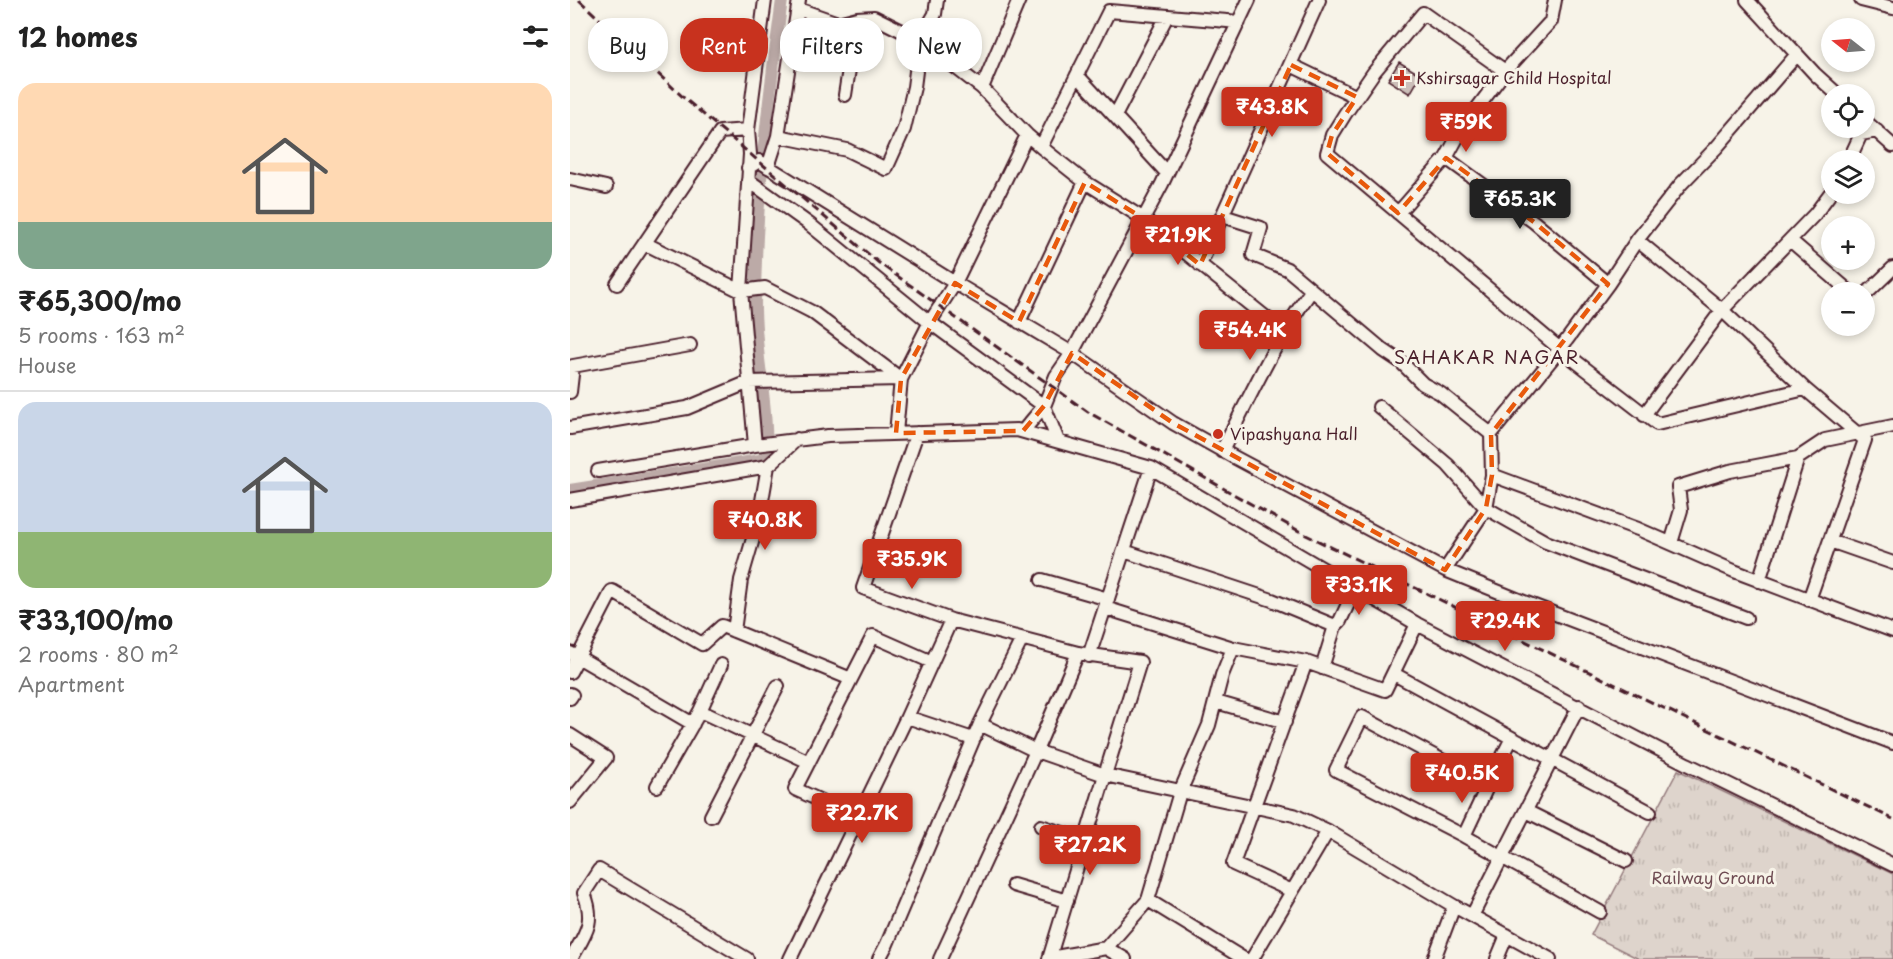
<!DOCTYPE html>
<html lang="en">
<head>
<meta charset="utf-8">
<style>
	:root { --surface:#fff; --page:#f6f6f6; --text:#222; --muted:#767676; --line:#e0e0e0; --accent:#c8321e }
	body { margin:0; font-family:"Playpen Sans",sans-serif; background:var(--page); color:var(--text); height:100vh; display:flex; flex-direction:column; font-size:22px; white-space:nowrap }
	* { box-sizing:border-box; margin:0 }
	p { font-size:20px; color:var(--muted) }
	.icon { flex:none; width:33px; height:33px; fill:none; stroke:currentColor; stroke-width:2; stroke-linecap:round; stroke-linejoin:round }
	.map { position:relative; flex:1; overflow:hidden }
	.panel { display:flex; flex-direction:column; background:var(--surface); width:570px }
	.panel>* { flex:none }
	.guide { position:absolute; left:18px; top:18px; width:570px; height:54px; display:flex; gap:12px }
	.needle { width:39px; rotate:287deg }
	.buttons { position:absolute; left:1251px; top:18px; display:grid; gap:12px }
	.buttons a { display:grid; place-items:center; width:54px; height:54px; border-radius:50%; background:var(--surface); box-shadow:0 3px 9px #0003; font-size:30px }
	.price { position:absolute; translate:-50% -51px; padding:0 14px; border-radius:6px; background:var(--accent); color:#fff; font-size:20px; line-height:39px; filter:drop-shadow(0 2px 3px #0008) }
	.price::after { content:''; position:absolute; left:50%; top:36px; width:18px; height:14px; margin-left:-9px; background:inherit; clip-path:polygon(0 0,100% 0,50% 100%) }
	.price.active { background:#222; color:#fff }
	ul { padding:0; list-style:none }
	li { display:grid; align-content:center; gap:12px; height:318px; padding:0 18px }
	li+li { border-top:2px solid var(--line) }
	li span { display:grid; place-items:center; height:186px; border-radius:18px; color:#555 }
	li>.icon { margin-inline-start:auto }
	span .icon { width:108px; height:108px; fill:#fffc; stroke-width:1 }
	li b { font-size:26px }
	h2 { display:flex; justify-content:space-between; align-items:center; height:72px; padding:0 18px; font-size:26px }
	.tag { padding:0 21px; border-radius:24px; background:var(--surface); box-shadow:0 3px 9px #0003; font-size:21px; line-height:54px }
	.tag.active { background:var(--accent); color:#fff }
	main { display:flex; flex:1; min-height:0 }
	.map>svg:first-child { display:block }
	.park { fill:url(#park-tufts); stroke:#947a7c; stroke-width:1.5 }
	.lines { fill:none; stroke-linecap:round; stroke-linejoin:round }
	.canal { stroke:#bcaaa7; stroke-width:12 }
	.building { fill:#ccbfb9; stroke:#4a1f2b; stroke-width:1.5 }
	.minor-casing { stroke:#4a1f2b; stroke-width:16 }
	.minor { stroke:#f7f3e8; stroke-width:12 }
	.rail { stroke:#4a1f2b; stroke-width:3; stroke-dasharray:9 4.5; stroke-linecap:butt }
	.marked { fill:none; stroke:#e8590c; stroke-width:4.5; stroke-dasharray:12 8; stroke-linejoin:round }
	.poi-dot { fill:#c8321e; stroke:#f7f3e8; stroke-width:2 }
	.labels { text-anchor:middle; stroke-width:6; stroke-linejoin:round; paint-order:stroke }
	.poi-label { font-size:16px; fill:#4a1f2b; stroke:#f7f3e8; text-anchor:start }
	.park-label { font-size:16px; fill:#6f4c53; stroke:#f7f3e8 }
	.neighbourhood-label { font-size:18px; letter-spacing:1.5px; fill:#4a1f2b; stroke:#f7f3e8 }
</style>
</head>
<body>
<main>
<section class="panel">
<h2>12 homes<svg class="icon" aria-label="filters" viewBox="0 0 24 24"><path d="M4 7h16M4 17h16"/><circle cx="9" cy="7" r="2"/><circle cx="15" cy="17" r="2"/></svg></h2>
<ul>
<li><span style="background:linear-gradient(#ffd9b3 75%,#7fa58c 0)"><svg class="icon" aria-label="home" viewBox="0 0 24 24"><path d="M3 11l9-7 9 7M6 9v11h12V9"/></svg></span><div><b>₹65,300/mo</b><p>5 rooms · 163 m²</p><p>House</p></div></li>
<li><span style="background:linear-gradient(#c9d6e8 70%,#8fb573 0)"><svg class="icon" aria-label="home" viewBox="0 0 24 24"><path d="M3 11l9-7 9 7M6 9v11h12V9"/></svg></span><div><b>₹33,100/mo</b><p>2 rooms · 80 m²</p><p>Apartment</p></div></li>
</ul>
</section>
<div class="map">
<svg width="1323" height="959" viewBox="0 0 1323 959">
	<defs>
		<pattern id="park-tufts" width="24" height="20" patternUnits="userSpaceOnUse" patternTransform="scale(1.5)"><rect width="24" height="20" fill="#ded4cc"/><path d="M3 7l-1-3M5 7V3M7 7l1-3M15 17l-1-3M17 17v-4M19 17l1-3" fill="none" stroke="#c0b6af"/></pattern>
	</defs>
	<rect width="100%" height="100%" fill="#f7f3e8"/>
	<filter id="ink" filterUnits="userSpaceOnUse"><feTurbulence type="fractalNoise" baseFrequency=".0167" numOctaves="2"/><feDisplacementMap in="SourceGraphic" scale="12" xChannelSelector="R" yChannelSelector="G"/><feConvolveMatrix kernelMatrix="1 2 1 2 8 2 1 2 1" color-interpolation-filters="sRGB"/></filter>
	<g filter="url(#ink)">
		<path class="park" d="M1108,770l215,104v85h-254l-48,-24z"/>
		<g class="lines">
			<path class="canal" d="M0,490l196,-31c3,-51 -10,-100 -11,-150 0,-104 13,-207 27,-309"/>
		</g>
		<path class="building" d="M829,62l22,13 -11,19 -22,-14z"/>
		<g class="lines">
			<defs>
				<path id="minor" d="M367,0l-2,14 -15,26 62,48 45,47
					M1177,0l68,74 22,20
					M1291,0l32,8
					M669,22l-130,-11 -68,136 -14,-12 -72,148 117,70 101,70 59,33 213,114 79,32 369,141
					M721,65l66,32
					M507,75l90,98
					M412,88l37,-88
					M275,95l12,-77
					M545,116l52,-100
					M1294,120l29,26
					M208,136l69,14 39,19 18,-40 10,-42 6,-47 -46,-23 -17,1 -19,5 -40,-14
					M876,158l88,64 74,62
					M1279,160l12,-26 16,-3
					M198,167l10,-31 21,-136
					M178,168l11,-7 196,122 -25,39 -29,57 -5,54
					M0,179l36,8
					M178,180l61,44 119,97 116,85 12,-30 16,-23 90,-169 87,-184
					M515,182l59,37 140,113
					M828,213l48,-55 17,-31 42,-56
					M653,216l38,12 -8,27 34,14 96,81 18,12 22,22 17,9 51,41
					M1067,240l85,70 83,79 -148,35 -97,-75 48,-65z
					M1067,240l44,-56 35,-36 77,-89 6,-2
					M1220,240l60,52
					M630,265l119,-265
					M47,284l103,-152 28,-2
					M1294,296l29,-28
					M449,322l66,-140 -44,-35
					M1235,389l60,51 -56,160
					M0,392l3,-26 117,-21
					M809,407l69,58 38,43 60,34 200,76
					M1074,415l78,-105 93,-96 17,-23
					M0,428l117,-20 62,-26 152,-3 -89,-67 -47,-24 -24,3 -95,-47
					M453,431l21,-25 14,35
					M347,433l-54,155 88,32
					M185,445l-14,-154 9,-137 -2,-24 17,-130
					M652,451c28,-55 53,-110 89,-160
					M28,471l157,-26 73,-9 189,-6 134,38 266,156 270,140 206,101
					M922,475l146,54 96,42 159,60
					M0,500l198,-34 29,-27
					M1260,541l63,22
					M1101,543l10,-33 -3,-23 52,-16 68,-13 27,-18 68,-14
					M554,551l148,49 63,26
					M875,570l41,-62 6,-33 -1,-41 69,-85 -233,-196 5,-18 13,-21 29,-42 49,-59 82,58 46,-50 4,-21
					M472,580l66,19
					M1189,581l39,-123
					M535,608l128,40
					M164,631l7,-51 18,-62 9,-52
					M0,653l8,4 -8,15
					M519,656l62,-188
					M752,668l13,-42 5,-5 16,-34
					M824,674l118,64 -24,47 -126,-68 -26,53 128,66 136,76
					M0,694l2,1 -2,3
					M646,702l69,20
					M130,711l21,-46
					M123,724l-115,-67 34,-66 90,53 20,-18 129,53
					M0,735l36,23 -36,44
					M942,738l138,74
					M403,739l-66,-22 44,-97 127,33 62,9 -35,113 -69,-24 -56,-27
					M87,786l43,-75 109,51
					M956,811l100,50
					M141,816l67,-130
					M288,818l-63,-29 78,-153 59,26
					M471,826l44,14
					M894,836l24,-51
					M443,885l54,16
					M722,891l-59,-27 73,-202
					M578,900l32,-108 29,-67 13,-50 11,-27 73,14 79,28 32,-66
					M902,916l107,-210
					M536,948l19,11
					M480,958l56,-10 42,-48 96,59
					M1,959c14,-25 25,-36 13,-66l15,-23 148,89
					M220,959l117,-242
					M309,959l8,-15 93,-220 42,-85
					M370,959l96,-208 42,-98
					M479,959l56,-184 189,40 34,16 126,75 96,53
					M682,959l76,-128
					M864,959l20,-53
					M927,959l10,-24"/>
			</defs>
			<use href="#minor" class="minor-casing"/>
			<use href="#minor" class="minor"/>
			<path class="rail" d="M9,0l105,98 195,165 209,149 218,123 587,284"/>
		</g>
	</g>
	<path class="marked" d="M721,65l66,32 -25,38 -5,18 71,60 48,-55 88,64 74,62 -117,150 1,41 -6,33 -41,62 -272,-147 -101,-70 -28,53 -21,25 -127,2 5,-54 54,-96 64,39 66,-140 59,37 56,46z"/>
	<g class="poi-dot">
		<path d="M829 69h6v6h6v6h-6v6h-6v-6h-6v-6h6z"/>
		<circle cx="648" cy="434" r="6"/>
	</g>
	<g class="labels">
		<g class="poi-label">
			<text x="846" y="84">Kshirsagar Child Hospital</text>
			<text x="660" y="440">Vipashyana Hall</text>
		</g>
		<g class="park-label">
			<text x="1143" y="884">Railway Ground</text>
		</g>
		<g class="neighbourhood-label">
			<text x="917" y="364">SAHAKAR NAGAR</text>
		</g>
	</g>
</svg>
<div class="buttons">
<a><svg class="needle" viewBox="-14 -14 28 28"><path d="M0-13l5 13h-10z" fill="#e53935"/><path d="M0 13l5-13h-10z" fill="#767676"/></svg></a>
<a><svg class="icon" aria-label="locate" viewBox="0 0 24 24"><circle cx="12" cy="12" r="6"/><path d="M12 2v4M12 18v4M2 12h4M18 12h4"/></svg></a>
<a><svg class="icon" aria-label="layers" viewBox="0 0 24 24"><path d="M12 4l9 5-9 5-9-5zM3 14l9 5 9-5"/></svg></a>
<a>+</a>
<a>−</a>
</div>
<b class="price" style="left:702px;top:138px">₹43.8K</b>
<b class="price" style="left:896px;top:153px">₹59K</b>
<b class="price active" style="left:950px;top:230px">₹65.3K</b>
<b class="price" style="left:608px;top:266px">₹21.9K</b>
<b class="price" style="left:680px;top:361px">₹54.4K</b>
<b class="price" style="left:195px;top:551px">₹40.8K</b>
<b class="price" style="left:342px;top:590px">₹35.9K</b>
<b class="price" style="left:789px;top:616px">₹33.1K</b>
<b class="price" style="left:935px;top:652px">₹29.4K</b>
<b class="price" style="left:892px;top:804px">₹40.5K</b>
<b class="price" style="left:292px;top:844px">₹22.7K</b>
<b class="price" style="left:520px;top:876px">₹27.2K</b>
<div class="guide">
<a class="tag">Buy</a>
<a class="tag active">Rent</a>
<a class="tag">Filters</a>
<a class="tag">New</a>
</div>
</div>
</main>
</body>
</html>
